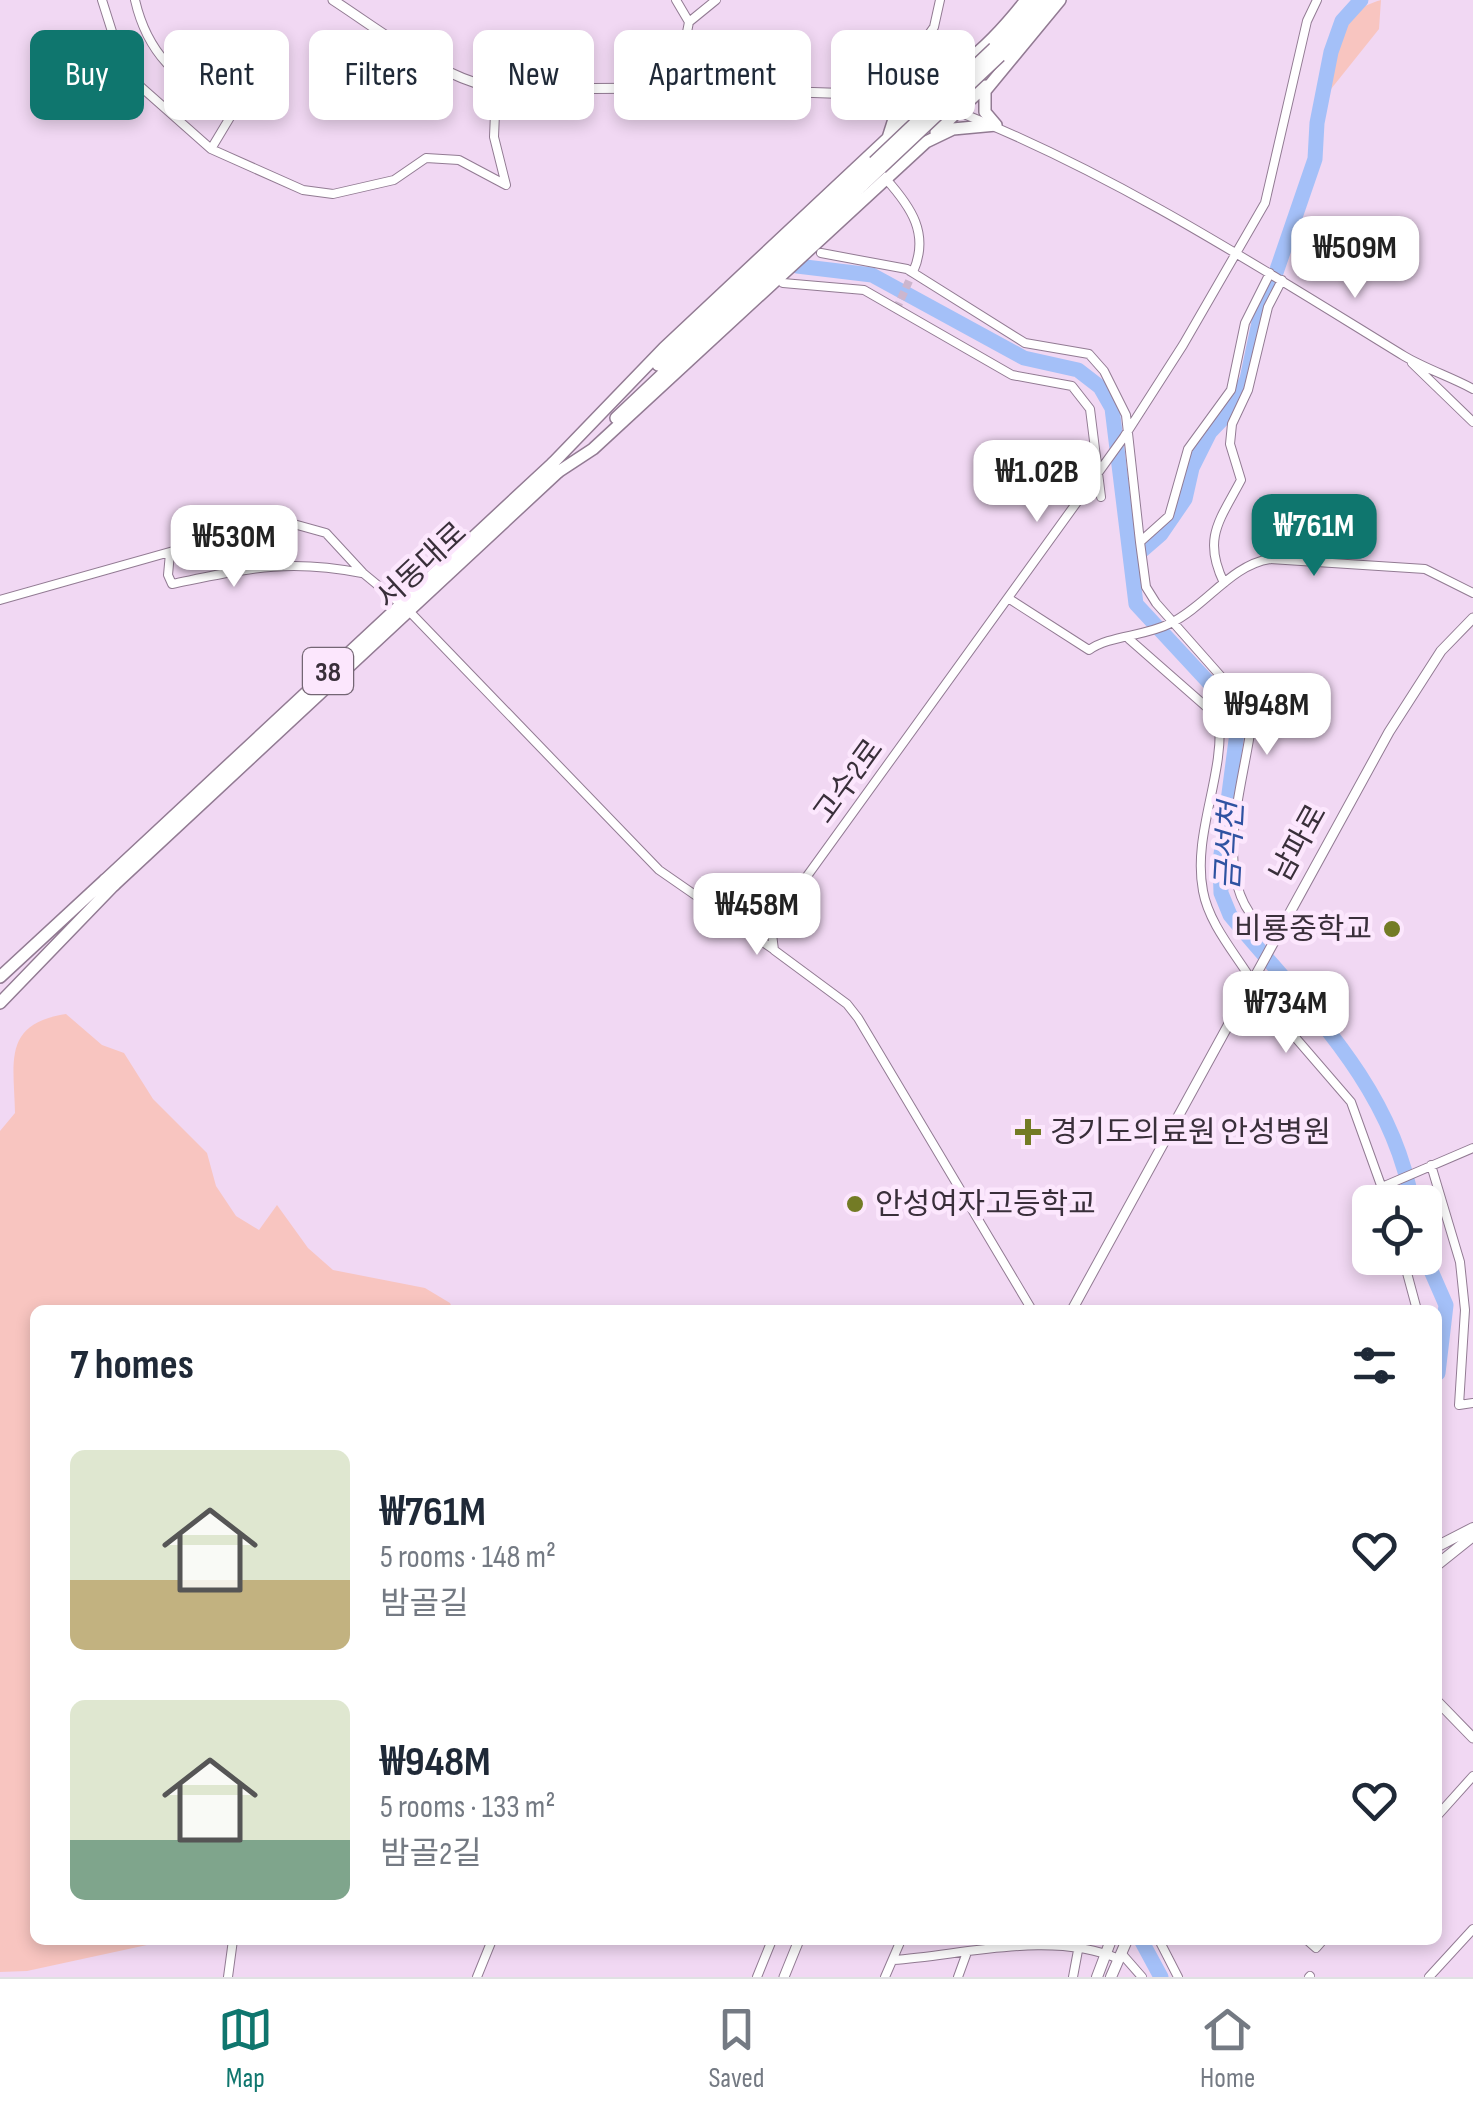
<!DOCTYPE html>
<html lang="en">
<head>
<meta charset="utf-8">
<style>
	:root { --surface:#fff; --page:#f6f6f7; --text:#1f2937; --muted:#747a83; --line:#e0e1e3; --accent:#0f766e }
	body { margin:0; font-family:"Sofia Sans Condensed","Noto Sans KR",sans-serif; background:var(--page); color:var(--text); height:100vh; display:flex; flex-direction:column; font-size:38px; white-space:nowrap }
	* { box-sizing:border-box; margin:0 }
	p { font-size:32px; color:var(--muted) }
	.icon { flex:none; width:55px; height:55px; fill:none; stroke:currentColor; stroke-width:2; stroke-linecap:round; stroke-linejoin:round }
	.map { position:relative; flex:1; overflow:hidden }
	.drawer { position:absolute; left:30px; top:1305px; width:1412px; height:640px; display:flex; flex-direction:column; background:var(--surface); border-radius:15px; box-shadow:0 5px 15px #0003 }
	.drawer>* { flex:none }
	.banner { position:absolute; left:30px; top:30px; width:1415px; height:90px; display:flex; gap:20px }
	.controls { position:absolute; left:1352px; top:1185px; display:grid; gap:20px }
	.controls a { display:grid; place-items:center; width:90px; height:90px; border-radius:15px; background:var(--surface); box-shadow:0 5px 15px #0003; font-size:50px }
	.price { position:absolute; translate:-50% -85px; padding:0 22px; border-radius:20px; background:#fff; color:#222; font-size:32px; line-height:65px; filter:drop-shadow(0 2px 5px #0008) }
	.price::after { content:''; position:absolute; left:50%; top:60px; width:30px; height:22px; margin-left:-15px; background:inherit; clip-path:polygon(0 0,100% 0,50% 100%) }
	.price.current { background:var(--accent); color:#fff }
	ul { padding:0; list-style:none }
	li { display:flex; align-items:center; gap:30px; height:250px; padding:0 40px }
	li span { display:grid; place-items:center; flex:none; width:280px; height:200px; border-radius:15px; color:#555 }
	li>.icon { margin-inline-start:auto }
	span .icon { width:120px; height:120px; fill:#fffc; stroke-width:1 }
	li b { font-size:42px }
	h2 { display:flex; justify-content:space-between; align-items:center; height:120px; padding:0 40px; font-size:42px }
	.chip { padding:0 35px; border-radius:15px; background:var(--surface); box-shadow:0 5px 15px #0003; font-size:35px; line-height:90px }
	.chip.current { background:var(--accent); color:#fff }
	.menu { display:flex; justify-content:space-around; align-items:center; height:140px; border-top:2px solid var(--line); background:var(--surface); font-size:28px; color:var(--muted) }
	.menu a { display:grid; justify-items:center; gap:5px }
	.menu .current { color:var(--accent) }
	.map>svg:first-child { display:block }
	.green { fill:#f8c5c0 }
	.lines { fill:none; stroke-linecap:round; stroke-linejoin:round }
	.river { stroke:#a4c0f8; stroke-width:15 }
	.minor-tunnel { stroke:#ccb6ce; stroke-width:8; stroke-dasharray:8 4; stroke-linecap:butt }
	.minor-casing { stroke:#927b93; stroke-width:10 }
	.tertiary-casing { stroke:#927b93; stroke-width:11 }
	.secondary-casing { stroke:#927b93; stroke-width:12 }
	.primary-casing { stroke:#927b93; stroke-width:14 }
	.trunk-casing { stroke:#927b93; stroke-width:14 }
	.minor { stroke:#fff; stroke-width:8 }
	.tertiary { stroke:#fff; stroke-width:9 }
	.secondary { stroke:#fff; stroke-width:10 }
	.primary { stroke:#fff; stroke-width:11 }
	.trunk { stroke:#fff; stroke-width:11 }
	.trunk-bridge-casing { stroke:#927b93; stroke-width:14; stroke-linecap:butt }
	.trunk-bridge { stroke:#fff; stroke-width:11 }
	.poi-dot { fill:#737b25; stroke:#fce7fd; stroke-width:4 }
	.labels { text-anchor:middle; stroke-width:9; stroke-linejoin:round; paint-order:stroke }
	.shield { fill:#fce7fd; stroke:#746674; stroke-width:2.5 }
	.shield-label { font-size:28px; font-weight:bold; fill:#392f3a }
	.street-label { font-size:30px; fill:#392f3a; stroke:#fce7fd }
	.poi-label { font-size:30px; fill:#392f3a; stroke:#fce7fd; text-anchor:start }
	.water-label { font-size:32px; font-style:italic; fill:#2e52a1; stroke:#fce7fd }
</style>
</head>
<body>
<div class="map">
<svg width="1473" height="1977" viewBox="0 0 1473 1977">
	<rect width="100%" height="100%" fill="#f1d8f3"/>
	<path class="green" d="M1381,0l-2,29 -48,60c4,-43 4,-76 50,-89z
		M66,1014l36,31 22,8 29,46 54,54 9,33 20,30 23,14 18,-25 31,43 25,22 92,18 25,15 3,7h-418v630h135l-143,31 -27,1v-841l15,-18c-1,-51 -13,-89 51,-99z"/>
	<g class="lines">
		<path class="river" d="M797,266l75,9 152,83 54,12 22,17 12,21 24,196 89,96 13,25 -18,137 1,31 9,22c74,90 161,168 182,287
			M1131,560l30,-26 24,-35 7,-31 18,-36 24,-25 13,-28 12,-57 56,-163 2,-36 14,-71 11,-31 19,-21
			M1425,1257l21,48 -8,68
			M1141,1940l20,37"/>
		<path class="minor-tunnel" d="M896,310l17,-38"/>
		<defs>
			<path id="minor" d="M102,0l19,60 20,27 70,62
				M135,0c14,61 48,80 97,114l-21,35 92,41 30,4 61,-14 32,-22 33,2 47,25 -12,-48 2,-48
				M676,0l13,22 -13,66
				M689,22l27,-22
				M886,95l48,-68 6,-27
				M954,110c160,63 305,157 450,246 22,13 47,21 69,33
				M886,179c25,28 44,55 27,93
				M821,253l86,16 118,74 64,11 15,17 22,44 14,127
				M1270,273l-25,50 -14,67 -43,59 -19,67 -29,26 6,45 10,16 92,104 4,13c-8,68 -49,174 23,216
				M783,283l81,7 148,85 60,11 18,23 11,88
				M1412,363l61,59
				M170,553l-2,22 4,9c74,-15 114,-26 190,-11
				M1224,583c-22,-45 -4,-63 17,-103l-11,-36 2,-20 16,-34 20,-83 14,-27
				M1008,598l81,52c21,-15 55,-13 82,-27 36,-18 60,-58 99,-64l155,10 48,24
				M0,600l223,-63 67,-14 36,10 37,40 46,38 250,259 114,79
				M1129,639l90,79c6,57 -27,116 -16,173 6,33 32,62 49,90
				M1250,985l101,117 36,100
				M1431,1165l29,97 5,48 -6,95 14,-2
				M1382,1187l91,-39
				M1403,1258l14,52
				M1032,1310l-174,-292 -11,-14 -73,-54 -3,-24 353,-489 59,-92 82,-142 42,-182 10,-21
				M1438,1815l35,-39
				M1159,1940l19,37
				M1307,1940l9,8 7,-8
				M1121,1953l21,24
				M893,1960c71,-5 159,-30 226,-1
				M228,1977l5,-37
				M477,1977l15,-37
				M757,1977l15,-37
				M885,1977l16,-37
				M958,1977l8,-22
				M1073,1977l6,-32
				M1309,1977l1,-1
				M1429,1977l44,-48"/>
			<path id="tertiary" d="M333,0c52,34 101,74 163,89l180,-1 210,7 46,8
				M1072,1310l317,-578 52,-81 32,-33
				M1438,1702l35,36
				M784,1977l15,-37"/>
			<path id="secondary" d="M1438,1546l35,-18
				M1438,1564l35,-28
				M1097,1977l14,-37
				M1111,1977l16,-37"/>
			<path id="primary" d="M105,880l448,-417
				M114,885l444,-413"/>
			<path id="trunk" d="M994,48l44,-48
				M1000,56l49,-56
				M996,125l-11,-13v-21l75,-91
				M936,132l49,-46
				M891,135l60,-56
				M658,365l216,-203
				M616,418l265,-250
				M553,463l111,-115 224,-210 8,-25 -10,-18c66,-13 99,-43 140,-95
				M558,472l35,-23 333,-307 27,-13 43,-4
				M0,977l105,-97
				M0,1003l114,-118"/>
		</defs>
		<use href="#minor" class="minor-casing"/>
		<use href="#tertiary" class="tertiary-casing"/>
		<use href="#secondary" class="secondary-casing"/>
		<use href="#primary" class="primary-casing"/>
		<use href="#trunk" class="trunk-casing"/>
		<use href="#minor" class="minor"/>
		<use href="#tertiary" class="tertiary"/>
		<use href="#secondary" class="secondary"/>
		<use href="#primary" class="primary"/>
		<use href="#trunk" class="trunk"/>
		<defs>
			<path id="trunk-bridge" d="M874,162l120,-114
				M881,168l119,-112"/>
		</defs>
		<use href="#trunk-bridge" class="trunk-bridge-casing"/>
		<use href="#trunk-bridge" class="trunk-bridge"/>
	</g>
	<g class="poi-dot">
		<circle cx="1392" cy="929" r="10"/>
		<path d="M1023 1117h10v10h10v10h-10v10h-10v-10h-10v-10h10z"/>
		<circle cx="855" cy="1204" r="10"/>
	</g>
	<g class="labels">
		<rect class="shield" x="303" y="648" width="50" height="46" rx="8"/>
		<g class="shield-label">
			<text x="328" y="681">38</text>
		</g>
		<g class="street-label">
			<text transform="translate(421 565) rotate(-43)" y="10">서동대로</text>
			<text transform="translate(848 781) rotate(-54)" y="10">고수2로</text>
			<text transform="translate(1298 843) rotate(-61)" y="10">남파로</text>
		</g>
		<g class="poi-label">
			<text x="1372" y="939" text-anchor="end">비룡중학교</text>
			<text x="1050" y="1142">경기도의료원 안성병원</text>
			<text x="875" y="1214">안성여자고등학교</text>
		</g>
		<g class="water-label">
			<text transform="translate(1229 846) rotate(-87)" y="11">금석천</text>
		</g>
	</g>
</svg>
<div class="controls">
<a><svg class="icon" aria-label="locate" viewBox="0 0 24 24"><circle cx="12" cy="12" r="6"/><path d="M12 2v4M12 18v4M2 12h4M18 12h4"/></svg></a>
</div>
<b class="price" style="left:1355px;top:301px">₩509M</b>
<b class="price" style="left:1037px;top:525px">₩1.02B</b>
<b class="price current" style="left:1314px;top:579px">₩761M</b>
<b class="price" style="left:234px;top:590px">₩530M</b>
<b class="price" style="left:1267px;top:758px">₩948M</b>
<b class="price" style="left:757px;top:958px">₩458M</b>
<b class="price" style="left:1286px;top:1056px">₩734M</b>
<div class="banner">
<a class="chip current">Buy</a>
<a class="chip">Rent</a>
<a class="chip">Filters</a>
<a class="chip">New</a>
<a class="chip">Apartment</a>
<a class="chip">House</a>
</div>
<section class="drawer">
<h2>7 homes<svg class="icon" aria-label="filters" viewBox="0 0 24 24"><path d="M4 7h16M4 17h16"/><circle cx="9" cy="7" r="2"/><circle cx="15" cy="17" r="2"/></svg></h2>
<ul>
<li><span style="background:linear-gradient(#dfe7d0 65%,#c2b280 0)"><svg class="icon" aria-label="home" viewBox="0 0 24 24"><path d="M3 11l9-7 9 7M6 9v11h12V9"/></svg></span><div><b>₩761M</b><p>5 rooms · 148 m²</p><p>밤골길</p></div><svg class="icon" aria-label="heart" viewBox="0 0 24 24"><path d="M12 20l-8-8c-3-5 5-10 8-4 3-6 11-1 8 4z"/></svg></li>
<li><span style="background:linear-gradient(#dfe7d0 70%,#7fa58c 0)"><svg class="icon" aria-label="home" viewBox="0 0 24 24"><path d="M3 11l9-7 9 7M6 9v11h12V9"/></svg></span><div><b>₩948M</b><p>5 rooms · 133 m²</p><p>밤골2길</p></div><svg class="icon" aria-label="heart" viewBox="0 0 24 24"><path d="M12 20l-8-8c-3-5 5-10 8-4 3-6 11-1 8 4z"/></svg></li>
</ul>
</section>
</div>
<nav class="menu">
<a class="current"><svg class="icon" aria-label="map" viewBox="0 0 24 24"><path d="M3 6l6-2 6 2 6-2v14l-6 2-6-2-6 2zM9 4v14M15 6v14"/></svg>Map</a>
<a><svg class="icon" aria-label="saved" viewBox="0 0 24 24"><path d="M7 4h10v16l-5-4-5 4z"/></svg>Saved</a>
<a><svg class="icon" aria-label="home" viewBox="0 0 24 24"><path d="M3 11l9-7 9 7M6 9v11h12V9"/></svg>Home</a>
</nav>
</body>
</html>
